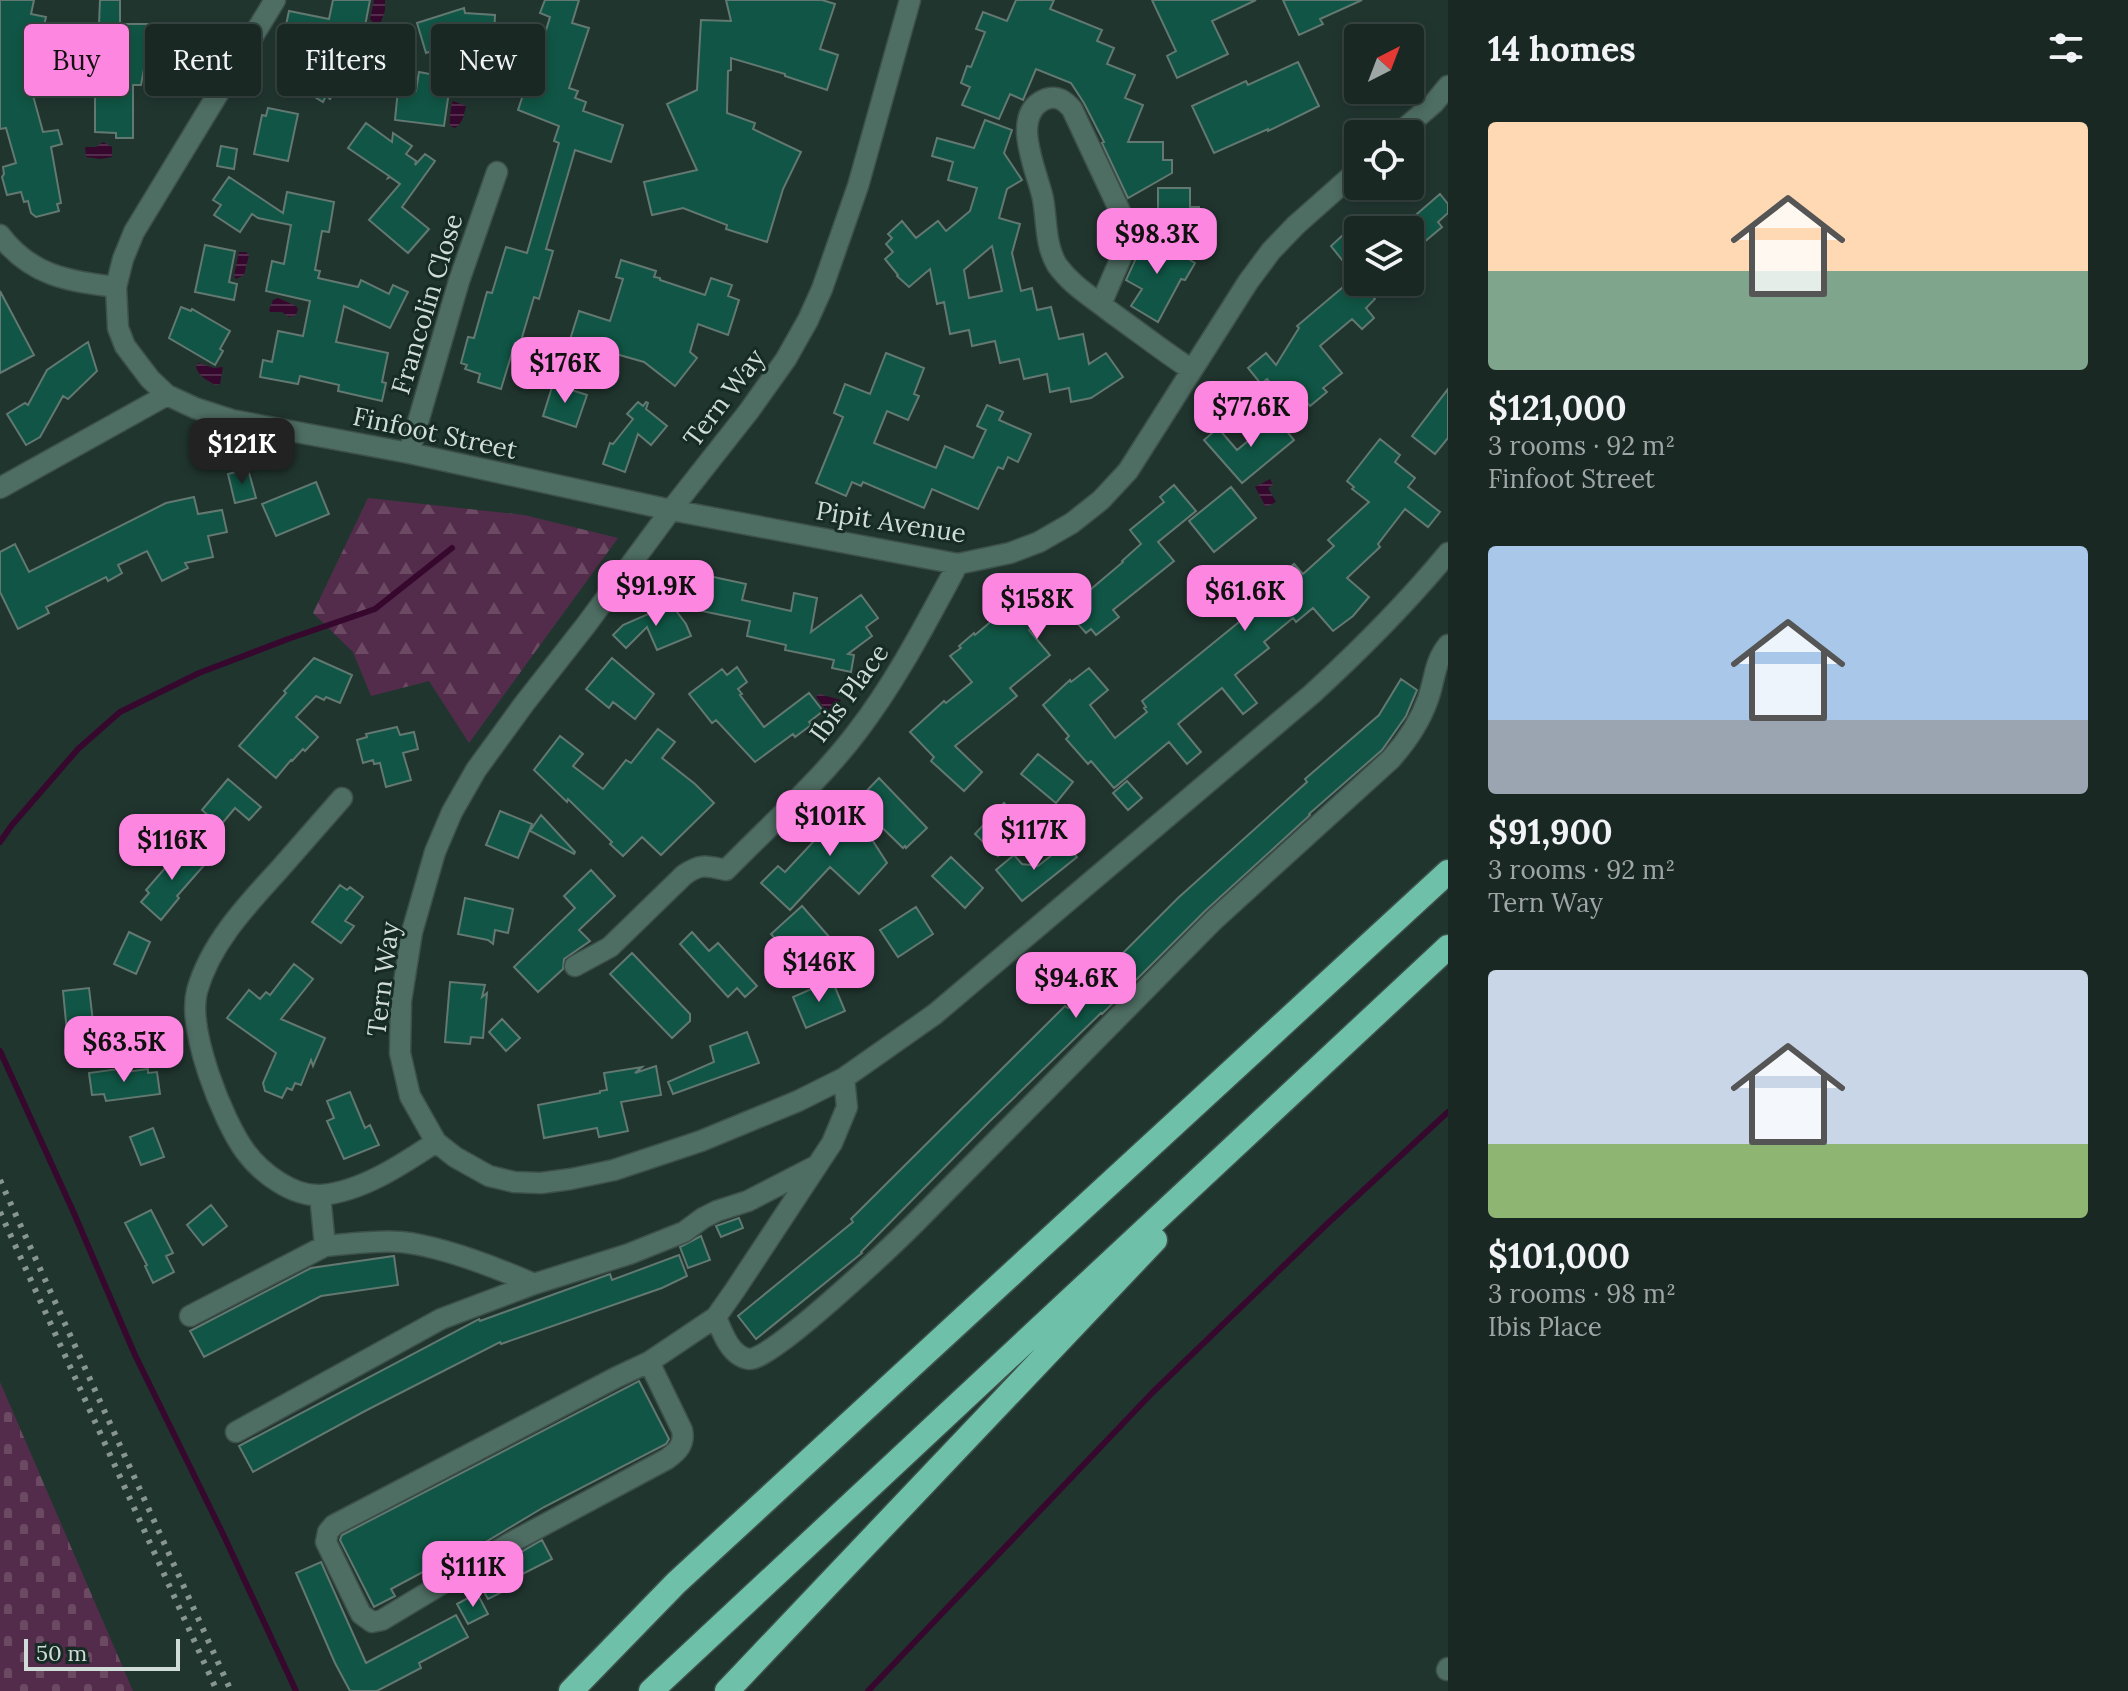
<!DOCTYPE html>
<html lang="en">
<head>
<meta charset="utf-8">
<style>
	:root { --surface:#192823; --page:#263430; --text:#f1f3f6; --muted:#9fa6a6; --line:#374441; --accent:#fd86e1 }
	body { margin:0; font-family:Lora,serif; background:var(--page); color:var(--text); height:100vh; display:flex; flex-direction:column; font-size:30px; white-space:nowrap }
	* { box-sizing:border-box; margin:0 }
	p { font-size:26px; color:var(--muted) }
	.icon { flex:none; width:44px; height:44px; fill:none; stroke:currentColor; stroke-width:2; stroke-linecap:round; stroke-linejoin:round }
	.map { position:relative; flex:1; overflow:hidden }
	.sheet { display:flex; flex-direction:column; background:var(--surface); width:680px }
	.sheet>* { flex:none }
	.banner { position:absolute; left:24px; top:24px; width:760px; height:72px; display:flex; gap:16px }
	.needle { width:52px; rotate:42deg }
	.buttons { position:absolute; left:1344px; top:24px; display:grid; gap:16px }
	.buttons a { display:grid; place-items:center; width:80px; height:80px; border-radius:8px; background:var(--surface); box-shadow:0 4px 12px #0003,0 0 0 2px var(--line); font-size:40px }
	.scale { position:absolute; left:24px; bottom:20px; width:156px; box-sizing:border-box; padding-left:8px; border:4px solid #d0dcd8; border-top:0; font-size:22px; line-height:28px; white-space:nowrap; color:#d0dcd8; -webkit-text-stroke:6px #172b25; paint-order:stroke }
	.price { position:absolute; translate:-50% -68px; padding:0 18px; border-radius:16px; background:var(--accent); color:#111; font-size:26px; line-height:52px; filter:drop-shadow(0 2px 4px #0008) }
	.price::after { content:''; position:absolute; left:50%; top:48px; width:24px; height:18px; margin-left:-12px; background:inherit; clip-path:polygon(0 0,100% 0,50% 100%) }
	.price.active { background:#222; color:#fff }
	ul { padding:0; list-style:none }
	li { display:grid; align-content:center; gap:16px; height:424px; padding:0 40px }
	li span { display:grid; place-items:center; height:248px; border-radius:8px; color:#555 }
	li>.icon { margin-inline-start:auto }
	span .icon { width:144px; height:144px; fill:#fffc; stroke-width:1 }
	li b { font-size:34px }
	h2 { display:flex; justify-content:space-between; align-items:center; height:96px; padding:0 40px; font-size:34px }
	.pill { padding:0 28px; border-radius:8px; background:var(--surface); box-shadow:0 4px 12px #0003,0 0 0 2px var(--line); font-size:28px; line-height:72px }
	.pill.active { background:var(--accent); color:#111 }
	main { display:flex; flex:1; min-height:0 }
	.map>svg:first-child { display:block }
	.forest { fill:url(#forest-firs) }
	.cemetery { fill:url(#cemetery-stones) }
	.water { fill:url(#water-rules) }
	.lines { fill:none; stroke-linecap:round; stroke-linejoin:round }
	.stream { stroke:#37082e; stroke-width:6 }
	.building { fill:#105545; stroke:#627871; stroke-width:2; fill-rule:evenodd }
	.minor-casing { stroke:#3d504a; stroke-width:23 }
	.motorway-casing { stroke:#3d504a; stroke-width:27 }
	.minor { stroke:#4e6d63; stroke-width:20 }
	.motorway { stroke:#6ec0a8; stroke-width:24 }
	.rail { stroke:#879691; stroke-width:6; stroke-dasharray:4 8; stroke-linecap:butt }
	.labels { text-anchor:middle; stroke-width:6; stroke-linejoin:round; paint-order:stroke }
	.street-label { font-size:26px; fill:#d0dcd8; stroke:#172b25 }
</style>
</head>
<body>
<main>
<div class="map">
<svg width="1448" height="1691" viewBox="0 0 1448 1691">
	<defs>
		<pattern id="forest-firs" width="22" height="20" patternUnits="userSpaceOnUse" patternTransform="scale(2)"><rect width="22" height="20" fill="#542c4b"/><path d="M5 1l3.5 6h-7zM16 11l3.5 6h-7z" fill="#6c4a64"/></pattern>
		<pattern id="cemetery-stones" width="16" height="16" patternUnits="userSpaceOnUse" patternTransform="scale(2)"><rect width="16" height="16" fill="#542c4b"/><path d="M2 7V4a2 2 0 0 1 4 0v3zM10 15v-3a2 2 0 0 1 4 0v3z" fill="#6c4a64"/></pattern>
		<pattern id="water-rules" width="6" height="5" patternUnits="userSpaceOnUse" patternTransform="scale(2)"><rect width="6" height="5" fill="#37082e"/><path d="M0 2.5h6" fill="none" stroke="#532b4c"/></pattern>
	</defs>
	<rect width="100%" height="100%" fill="#21352f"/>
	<path class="forest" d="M368,498l156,17 94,23 -149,205 -40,-62 -58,15 -18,-44 -40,-39z"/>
	<path class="cemetery" d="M0,1382l133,309h-133z"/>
	<path class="water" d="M374,0h11v10l-5,15 -5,-1 -5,-5z
		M453,101l13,5c-2,8 -3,17 -11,22l-5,-2c-1,-5 1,-22 3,-25z
		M103,142l9,5v10l-12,2 -14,-2 -1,-10h11z
		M239,252h7l3,3 -5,20 -8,4 -2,-3z
		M278,298l18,8 2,3 -2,6 -7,2 -7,-5h-12l-1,-2 4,-10z
		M198,363l16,5 9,-1 -3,17 -4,1c-8,-4 -18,-9 -20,-18z
		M1270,479l3,6 -5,3 8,14 -10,5 -11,-20z
		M819,694l22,6 -10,17 -15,-20z"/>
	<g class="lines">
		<path class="stream" d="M0,842l12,-17 66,-76 42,-37 79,-39 89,-34 87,-30 77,-61
			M0,1051l73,160 62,144 88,179 73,157
			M868,1691l284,-298 175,-169 121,-112"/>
	</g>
	<path class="building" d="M0,0h34l-3,14 15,3 -6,26h15l1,18 33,-1 1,4 -33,11 2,9 -27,8 11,40 15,-2 4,14 -11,3 10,56 -4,1 2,7 -23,6 -5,-4 -3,-12 -4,1 -3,-10 -14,3 -5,-18 2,-3 -1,-7 13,-4 -10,-35 -6,1z
		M100,0h20v24h29v14h7v12l18,19h-30l-3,16h-8v53h-17v-5l-21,-1v-108h4z
		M333,0h37l-5,26 17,4 -3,16 -93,-21 3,-14 40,8z
		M545,0h34l-7,23 17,5 -20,60 9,3 -3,7 11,4 -3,9 40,14 -12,37 -36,-12 -29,99 7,2 -14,48 -5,-2 -14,47 -5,-1 -14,46 -23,-7 2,-8 -15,-5 2,-4 -6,-2 7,-26 6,1 13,-46 5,1 14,-46 21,6 32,-110 -5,-2 5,-15 -41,-16 5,-15 3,1 24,-79 -10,-4z
		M726,0h96l13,4 -15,45 18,6 -11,35 -42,-14v-2l-54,-16v12l-3,1 -1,42 28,10 -2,6 48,23 -18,37 -16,53 -41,-13 1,-4 -44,-17 -31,7 -8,-33 53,-12 -30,-66 30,-14 4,-70 30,1z
		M1016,0h38l-4,9 52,21 -5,11 17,7 -7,16 28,11 -10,23 18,7 -15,37h35v18h9v13l-44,25 -26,-55 2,-1 -20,-39 -13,-20 -35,-14 -13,31 -13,-6 -11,25 -37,-14 8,-18 -9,-4 6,-17 4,1 14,-35 -9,-3 7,-17 24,9z
		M1152,0h104l-44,21 16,33 -51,24 -10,-22 9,-5z
		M1283,0h79l-42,19 3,5 -24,11z
		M464,8l1,5 30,2 -1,24 -21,-1 -47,15 -9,-30z
		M325,46l37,23 -10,17 -10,-6 -12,19 -4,-3 -3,6 -23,-14z
		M1298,62l21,44 -51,25v-2l-54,24 -22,-47 54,-25 2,4z
		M419,72l32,6 -7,48 -49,-6 3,-31 18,2z
		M268,108l30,6 -10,47 -34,-7 8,-39 4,1z
		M985,120l27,10 -8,23 18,27 -15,9 -8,29 21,6 -8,29 9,38 11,-3 5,22 14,-3 8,32 24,-5 6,30 17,-11 17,24 -32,21 -20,4 -2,-14 -19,4 -3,-18 -23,5 -5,-20 -19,4 -5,-22 -23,5 -3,-16 -19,4 -6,-32 -7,2 -7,-35 -21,18 -12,-11 1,-1 -13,-16 8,-7 -7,-8 6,-6 -4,-4 14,-13 14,17 22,-17 8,10 24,-20 7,-23 -29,-8 5,-18 -21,-6 5,-18 37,10zM992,246l10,45 -33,7 -5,-28z
		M366,123l26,19 1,-9 19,13 -6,8 10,7 -1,4 10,-11 10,7 -33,46 27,22 -21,24 -39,-33 31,-36 -10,-7 -2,1 1,-2 -41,-28z
		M221,146l16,3 -3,20 -17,-3z
		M229,177l54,36 4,-21 47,10 -5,30 -7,-1 -7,39 5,1 -2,7 40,9 3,-7 28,14 4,-9 15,7 -18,36 -46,-22 -8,36 52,11 -6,29 4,1 -4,18 -44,-10 1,-6 -39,-9 -2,8 -38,-7 3,-17 9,2 6,-31 25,5 7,-35 -44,-10 6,-30 12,3 7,-39 -33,-7 -6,-4 -12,18 -26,-17 7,-10 -8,-5z
		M1158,188h32v19h9v22l-41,-1z
		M1440,194l8,10v9l-10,9 4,5 -32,27v-34z
		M1143,232l52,31 -10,17 -4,-1 -23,43 -27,-16 11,-17 -16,-9 16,-35z
		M1343,235l7,8 8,-5v42l-27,-34z
		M205,245l30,6 -6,31 8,2 -3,16 -39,-8z
		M621,260l35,11 -2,6 6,1v2l45,15 6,-17 21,7 -4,11 11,4 -11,35 -30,-11 -8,28 7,6 -22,28 -31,-24 -42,-12 -2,6 -32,-10 11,-35 31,10 13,-42 -7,-2z
		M1349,282h33l-12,11 5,6 -9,9 8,10 -12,11 -10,-10 -32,27 22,27 -19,15 4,4 -17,14 -11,-13 -12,10 -20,-24 -6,5 -13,-16 18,-15 10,12 23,-37 -2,-2z
		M0,291l34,64 -34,18z
		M181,307l10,4 1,-2 38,22 -10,18 3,2 -8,14 -46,-27z
		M88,342l9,29 -29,28 -5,-3 -23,41 -14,8 -19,-31 18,-11 3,2 19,-35z
		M886,353l38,15 -10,26 5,2 -11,24 -21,-9 -13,32 62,25 9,-22 28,12 13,-28 -9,-4 10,-21 16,7 -4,8 32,14 -13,28 -10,-5 -5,12 -5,-2 -20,42 -46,-20 -8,19 -61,-26 -2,4 -9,-4 -6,14 -30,-13 27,-66 -9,-4 11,-29 25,10z
		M553,384l34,11 -11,32 -33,-11z
		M1448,389v49l-13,16 -23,-18z
		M638,402l5,4 3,-4 2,1 -2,6 21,17 -16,19 -13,-11 -13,38 -22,-8 7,-21 3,1 20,-25 -6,-5z
		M1276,418l18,22 -52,43 -38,-43 14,-12 19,22z
		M1380,439l20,16 -5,7 20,16 -7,9 32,25 -12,15 -23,-18 -27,35 2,3 -33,31 22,19 -16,19 -20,15 -20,-23 -17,14 -3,-4 -29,24 5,6 -34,27 22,28 -14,11 -21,-26 -44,36 23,28 -14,12 -18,-22 -55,46 -23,-27 -3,3 -22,-25 3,-3 -26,-31 27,-25 1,2 18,-14 19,22 -18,15 25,33 32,-26 -3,-4 2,-1 -4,-6 145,-118 -6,-8 13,-11 9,10 31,-28 -6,-6 41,-38 -17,-13 2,-2 -7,-6z
		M248,469l8,29 -21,5 -7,-29z
		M316,482l13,32 -53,22 -14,-32z
		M1174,485l22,26 -38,31 16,19 -61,49 6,7 -23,18 -5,-6 -5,4 -23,-26 -4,3 -3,-3 -27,23 21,25 -40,33 7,8 -62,50 27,26 -18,19 -33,-30 3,-4 -24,-25 34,-31 2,2 26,-21 -22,-26 11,-8 -2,-2 15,-13 1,2 52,-44 8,10 25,-22 18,21 45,-38 -1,-1 19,-17 -11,-14 34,-28 -4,-5z
		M1231,487l25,31 -42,34 -25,-31z
		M194,497l4,17 24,-4 5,22 -19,4 5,21 -28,6 3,5 -26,13 -15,-30 -29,14 4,8 -14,8 -2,-4 -60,30 3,6 -31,16 -18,-37v-40l15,-8 14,28 137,-69z
		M709,576l37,8 -4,16 49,11 3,-18 23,5 -6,34 50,-37 17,23 -12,9 6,9 -24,18 6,1 -3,17 -19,-4 2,-8 -49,-10 1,-5 -39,-9 3,-15 -48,-10z
		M671,604l15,20 5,12 -34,14 -10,-23 -21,21 -13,-13 10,-10z
		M314,658l38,17 -12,28 -14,-6 -2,3 -8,-4 -20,21 22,20 -13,14 -2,-2 -11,12 -1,-1 -15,18 -37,-32 47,-53 -2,-2z
		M612,658l42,36 -19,25 -22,-17 -4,6 -23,-19z
		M737,667l10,15 -9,7 4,5 -2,1 24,32 45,-34 14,18 -14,11 2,3 -16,12 -2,-3 -38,28 -39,-42 -4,3 -23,-29 33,-25 5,6z
		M1401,679l16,11 -11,26 -24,34 -73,64 1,1 -105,96 -103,103 -1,-1 -112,109 -128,130 1,1 -106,86 -18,-23 115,-94 -2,-3 214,-213 3,2 110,-110 129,-116 -2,-3 74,-64z
		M397,727l3,8 14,-3 4,17 -15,4 8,27 -25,7 -6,-24 -6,1 -1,-4 -10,3 -6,-23 10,-3 -1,-3z
		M658,729l17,13 -13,16 33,26 19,19 -53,52 -19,-18 -19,19 -13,-12 2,-2 -44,-43 -1,3 -33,-32 26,-34 23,18 -10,12 30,23 23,-29 5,3z
		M1038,754l35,28 -17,21 -35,-29z
		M879,778l48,50 -21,20 -1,-2 -2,2 -47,-46z
		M228,779l33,28 -12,13 -14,-12 -15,18 -18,-16z
		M1127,781l15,17 -14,12 -15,-17z
		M1004,803l23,22 -29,31 -23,-22z
		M834,804l9,10 8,-7 36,56 -28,31 -29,-27 -40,43 -29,-27 17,-17 7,6 29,-31 -9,-9z
		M500,811l32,13 -14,34 -32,-13z
		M541,815l34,37 -1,2 -44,-23z
		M1066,844l11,13 -55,44 -26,-31 18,-15 8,9 16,2z
		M185,845l21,18 -29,33 2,2 -18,22 -20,-18 8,-9 -3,-3z
		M951,857l32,31 -18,20 -33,-32z
		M591,870l24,26 -36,34 11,11 -26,18 -1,10 -25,23 -24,-25 61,-59 -11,-12z
		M340,885l7,5 3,-3 13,10 -18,24 9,5 -13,17 -29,-21z
		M465,898l48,11 -5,24 -13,-3 -2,14 -5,-4 -30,-6z
		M802,906l29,33 -19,17 -8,-9 -12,11 -21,-24z
		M916,907l17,27 -35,23 -18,-27z
		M129,932l21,10 -14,32 -22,-10z
		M692,932l17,19 9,-8 39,43 -12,11 -8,-9 -9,9 -48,-53z
		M632,953l58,61v7l-18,17 -62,-64z
		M294,964l19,15 -32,40 44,19 -12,28 -2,-6 -10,25 -6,-2 -3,7 -5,-2 -5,10 -17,-7 -2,-8 13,-30 -49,-35 22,-28 11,9 6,-7 4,3z
		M832,980l13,31 -39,17 -13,-31z
		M450,982l35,3 -3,12 5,-4 -4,45 -12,-1 -1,7 -25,-2z
		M89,988l5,42 -27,2 -4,-41z
		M502,1019l18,19 -14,13 -17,-19z
		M747,1032l12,31 -86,31 -5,-12 46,-20 -4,-16z
		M656,1066l5,29 -40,7 7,29 -29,6 -2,-9 -53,10 -6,-33 62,-12v-2l7,-1 -3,-17 38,-6 -7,6z
		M118,1069l1,4 29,-4v4l9,-1 3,22 -54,7 -2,-7 -12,1 -3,-22z
		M350,1092l15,36 5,-3 9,20 -35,14 -17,-38 7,-3 -7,-17z
		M153,1128l11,29 -23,8 -11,-28z
		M211,1205l16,21 -24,19 -16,-20z
		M151,1210l22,43 -7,3 8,16 -21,11 -8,-17 2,-1 -22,-42z
		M739,1218l4,10 -22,9 -5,-11z
		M701,1236l9,24 -22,8 -8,-21z
		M679,1255l8,21 -25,12 -161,56 -1,-2 -135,69 -112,61 -14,-26 240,-127 1,2 130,-47 2,6z
		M394,1256l4,29 -77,11 -117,61 -14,-26 121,-63z
		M639,1381l30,58 -3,5 -122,63 -80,48 -2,-4 -71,38 4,7 -21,11 -34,-67 2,-5z
		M542,1540l10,19 -49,25 3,6 -18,9 -12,-21z
		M321,1562l45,101 90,-48 12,22 -49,26 2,5 -44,23h-27l-15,-28 -39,-90z
		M477,1593l11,21 -20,10 -11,-20z"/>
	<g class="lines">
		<defs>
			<path id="minor" d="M275,0l-141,232 -11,27 -7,28 2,41 7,18 25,33 17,16 28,13 37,12 177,33 262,57 287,54 52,-11 29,-11 33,-19 29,-23 27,-29 120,-189 23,-31 25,-26 62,-55
				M910,0l-52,186 -36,103 -14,31 -22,39 -37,52 -78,99 -85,115 -62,79 -48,66 -24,42 -17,40 -23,80 -11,69 -1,52 10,43 26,46 19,15 34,19 25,6 27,1 30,-4 43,-9 87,-29 97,-40 46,-23 91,-64 377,-320c49,-45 94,-90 136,-141
				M1398,134l36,-31 14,-17
				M0,235c31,41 68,46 116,52
				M1101,304l25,-58v-22l-54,-115c-7,-8 -14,-14 -26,-10 -38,15 -8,74 -3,100 4,22 2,46 14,66 15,21 35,32 55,48 27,19 52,39 80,57
				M409,453l50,-172 38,-109
				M0,488l167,-93
				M342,798c-21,24 -43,49 -64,73 -32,35 -68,73 -81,120 -10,39 25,128 48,160 16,22 48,46 76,44 40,-3 82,-31 115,-53
				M575,966l35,-19 74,-72c17,-12 23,-9 42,-5 44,-45 93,-88 131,-138 40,-52 70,-111 101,-168
				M320,1195l5,51c25,-2 51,-6 76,-4 40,4 96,26 133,42l95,-30 55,-22 19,-14 14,-7 31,-10 66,-34
				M190,1316l135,-70
				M716,1317c6,15 14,39 33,42 21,3 146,-116 167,-137l298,-302 177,-161c16,-18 29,-37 37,-60 7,-19 6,-37 20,-54
				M649,1362l-32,15 -283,148 -6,7 -2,10 35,72 11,8 10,-2 128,-77 157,-84c11,-8 18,-15 15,-29l-33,-68 67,-45 19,-27 97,-147 15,-36 -3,-29
				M236,1432l205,-113 93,-35
				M1447,1670l1,-2"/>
			<path id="motorway" d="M571,1691l105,-108 772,-711
				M651,1691l797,-744
				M727,1691l428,-451"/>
		</defs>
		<use href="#minor" class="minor-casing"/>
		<use href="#motorway" class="motorway-casing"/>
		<use href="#minor" class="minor"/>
		<use href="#motorway" class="motorway"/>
		<path class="rail" d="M0,1180l231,511
			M0,1212l217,479"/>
	</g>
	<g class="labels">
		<g class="street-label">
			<text transform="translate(427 304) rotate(-73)" y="9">Francolin Close</text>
			<text transform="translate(724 398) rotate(-53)" y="9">Tern Way</text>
			<text transform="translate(435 433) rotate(12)" y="9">Finfoot Street</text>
			<text transform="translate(891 522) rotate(9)" y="9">Pipit Avenue</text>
			<text transform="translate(849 693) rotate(-54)" y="9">Ibis Place</text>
			<text transform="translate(383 979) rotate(-83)" y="9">Tern Way</text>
		</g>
	</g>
</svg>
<div class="buttons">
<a><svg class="needle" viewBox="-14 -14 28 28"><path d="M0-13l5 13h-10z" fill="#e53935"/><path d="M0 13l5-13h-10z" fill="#9fa6a6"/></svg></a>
<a><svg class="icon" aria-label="locate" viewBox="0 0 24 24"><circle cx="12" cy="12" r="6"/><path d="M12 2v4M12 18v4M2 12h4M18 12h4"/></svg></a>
<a><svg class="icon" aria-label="layers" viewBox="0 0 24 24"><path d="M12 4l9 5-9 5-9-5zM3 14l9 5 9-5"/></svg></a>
</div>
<div class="scale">50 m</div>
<b class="price" style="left:1157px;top:276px">$98.3K</b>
<b class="price" style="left:565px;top:405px">$176K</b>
<b class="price" style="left:1251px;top:449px">$77.6K</b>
<b class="price active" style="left:242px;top:486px">$121K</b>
<b class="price" style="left:656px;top:628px">$91.9K</b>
<b class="price" style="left:1245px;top:633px">$61.6K</b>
<b class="price" style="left:1037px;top:641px">$158K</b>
<b class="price" style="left:830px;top:858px">$101K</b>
<b class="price" style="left:1034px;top:872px">$117K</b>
<b class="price" style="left:172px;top:882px">$116K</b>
<b class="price" style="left:819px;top:1004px">$146K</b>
<b class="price" style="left:1076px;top:1020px">$94.6K</b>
<b class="price" style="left:124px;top:1084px">$63.5K</b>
<b class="price" style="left:473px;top:1609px">$111K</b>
<div class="banner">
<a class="pill active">Buy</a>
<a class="pill">Rent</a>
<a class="pill">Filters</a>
<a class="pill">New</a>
</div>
</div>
<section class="sheet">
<h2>14 homes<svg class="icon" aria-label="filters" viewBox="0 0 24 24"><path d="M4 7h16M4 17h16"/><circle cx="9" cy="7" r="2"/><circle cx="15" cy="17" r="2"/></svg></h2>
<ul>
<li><span style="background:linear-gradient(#ffd9b3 60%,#7fa58c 0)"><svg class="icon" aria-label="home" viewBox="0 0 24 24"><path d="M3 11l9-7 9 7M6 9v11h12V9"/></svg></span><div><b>$121,000</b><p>3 rooms · 92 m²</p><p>Finfoot Street</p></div></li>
<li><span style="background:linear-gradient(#a9c7e8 70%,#9aa5b1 0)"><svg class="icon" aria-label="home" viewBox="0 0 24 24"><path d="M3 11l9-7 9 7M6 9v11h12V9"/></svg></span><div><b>$91,900</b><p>3 rooms · 92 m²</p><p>Tern Way</p></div></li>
<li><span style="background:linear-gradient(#c9d6e8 70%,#8fb573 0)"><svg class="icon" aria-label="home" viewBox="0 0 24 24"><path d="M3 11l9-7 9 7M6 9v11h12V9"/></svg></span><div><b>$101,000</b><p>3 rooms · 98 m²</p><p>Ibis Place</p></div></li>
</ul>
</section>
</main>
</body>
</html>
